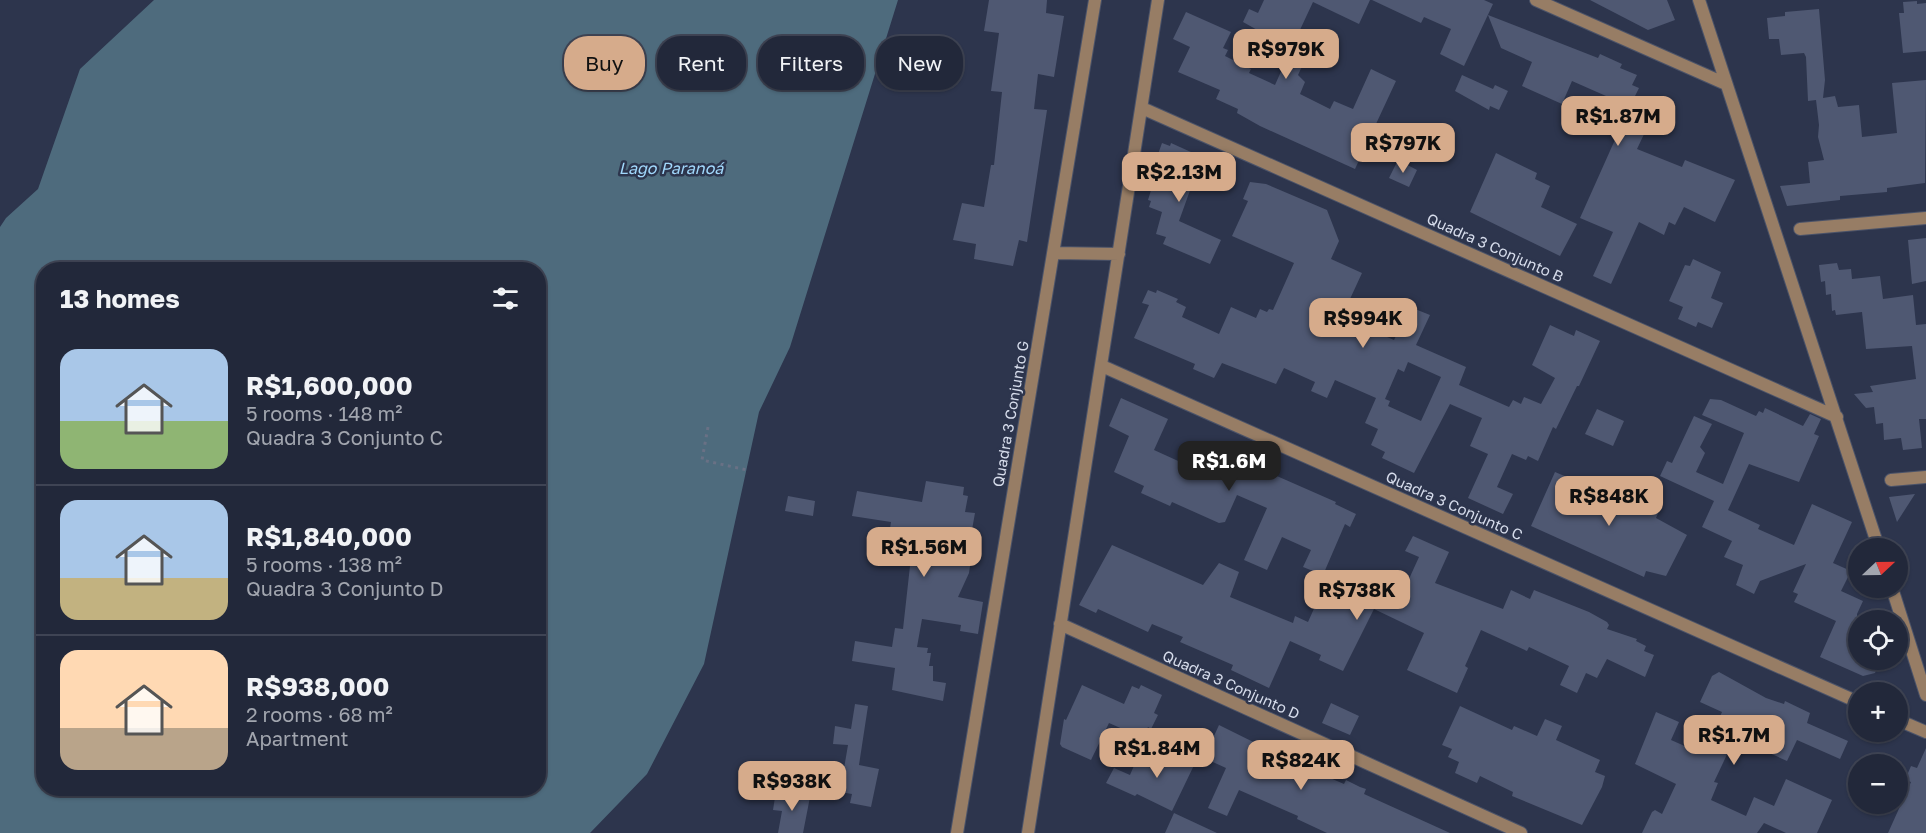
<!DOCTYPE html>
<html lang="en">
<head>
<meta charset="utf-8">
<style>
	:root { --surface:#22283a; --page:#2a3042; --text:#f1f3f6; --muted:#a2a6af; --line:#3f4454; --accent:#d6ab8b }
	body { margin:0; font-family:"Golos Text",sans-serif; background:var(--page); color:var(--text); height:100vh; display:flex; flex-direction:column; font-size:22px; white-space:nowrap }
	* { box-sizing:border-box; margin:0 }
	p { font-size:20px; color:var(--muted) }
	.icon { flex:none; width:33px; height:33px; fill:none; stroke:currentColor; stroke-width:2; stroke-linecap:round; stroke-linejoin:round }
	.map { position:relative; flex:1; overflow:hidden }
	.details { position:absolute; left:36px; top:262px; width:510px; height:534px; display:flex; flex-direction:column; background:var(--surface); border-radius:24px; box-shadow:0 2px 4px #0004,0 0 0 2px var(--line) }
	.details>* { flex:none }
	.guide { position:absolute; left:564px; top:36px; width:570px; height:54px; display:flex; gap:12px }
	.needle { width:39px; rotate:68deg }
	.buttons { position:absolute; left:1848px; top:538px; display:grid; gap:12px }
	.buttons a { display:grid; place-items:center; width:60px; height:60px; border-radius:50%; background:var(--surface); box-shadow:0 2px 4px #0004,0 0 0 2px var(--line); font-size:30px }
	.price { position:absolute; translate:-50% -51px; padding:0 14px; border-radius:12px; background:var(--accent); color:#111; font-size:20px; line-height:39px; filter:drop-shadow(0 2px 3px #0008) }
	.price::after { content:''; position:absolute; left:50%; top:36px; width:18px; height:14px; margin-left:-9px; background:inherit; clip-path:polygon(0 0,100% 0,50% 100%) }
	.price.current { background:#222; color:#fff }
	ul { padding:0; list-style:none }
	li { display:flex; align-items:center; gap:18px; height:150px; padding:0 24px }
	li+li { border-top:2px solid var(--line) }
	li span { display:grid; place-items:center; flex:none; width:168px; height:120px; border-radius:18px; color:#555 }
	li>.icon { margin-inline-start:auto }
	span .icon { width:72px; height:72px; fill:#fffc; stroke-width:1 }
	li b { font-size:26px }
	h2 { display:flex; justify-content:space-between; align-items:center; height:72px; padding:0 24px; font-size:26px }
	.tag { padding:0 21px; border-radius:24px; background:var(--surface); box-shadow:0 2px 4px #0004,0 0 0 2px var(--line); font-size:21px; line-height:54px }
	.tag.current { background:var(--accent); color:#111 }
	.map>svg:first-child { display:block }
	.water { fill:#4e6b7d; fill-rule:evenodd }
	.building { fill:#4f5872; fill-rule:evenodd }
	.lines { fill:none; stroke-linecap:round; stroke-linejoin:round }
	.street-casing { stroke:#4b5369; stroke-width:14 }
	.path { stroke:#697185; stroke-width:3; stroke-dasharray:3 4.5; stroke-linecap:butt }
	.street { stroke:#977d65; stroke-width:12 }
	.labels { text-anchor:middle; stroke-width:5; stroke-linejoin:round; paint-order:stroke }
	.street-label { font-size:15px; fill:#d6dceb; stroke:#2d354d }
	.water-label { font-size:16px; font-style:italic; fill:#a1d8fc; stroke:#2d354d }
</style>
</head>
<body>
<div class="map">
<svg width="1926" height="833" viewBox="0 0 1926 833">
	<rect width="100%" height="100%" fill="#2d354d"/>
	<path class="water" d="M154,0h744l-108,347 -31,65 -55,252 -57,110 -57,59h-590v-606l6,-9 32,-29 42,-120zM44,270h494v519h-494z"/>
	<path class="building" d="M989,0h58l-1,13 18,3 -10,61 -16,-3 -4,35 13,1 -20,132 -8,-2 -6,26 -39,-7 2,-15 -23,-4 9,-37 22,4 7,-42h3l8,-73 -11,-1 8,-58 -15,-2z
		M1264,0h106l-11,24 -46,-22 -14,30 16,7 -17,36 7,7 -5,12 30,15 4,-8 19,8 18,-40 25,12 -41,88 -95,-43 -23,-13 1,-4 -22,-10 4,-9 -42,-18 12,-25 -17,-8 13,-27 45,20 -8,16 5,2 -3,6 26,13 -2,4 26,12 16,-36 -48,-27 6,-13 9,4z
		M1372,0h112l9,4 -29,62 -24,-12 11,-25 -27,-12 -3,6z
		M1590,0h77l8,20 -27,10z
		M1917,1v3l9,-1v48l-23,2 -4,-40h5l-1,-11z
		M1819,9l6,71 -2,18 12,-2 3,11 21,-2 3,32 35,-4 -5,-50 34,-3 -1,103 -38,5v4l-47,4v4l-53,6 -7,-20 30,-3 -2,-21 16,-2 -6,-23 1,-12 -3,-25 -8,1 -2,-44 -2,-4 -23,2 -2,-16h-10l-2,-21 18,-2v-4z
		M1488,15l110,43 2,-4 22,10 -2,4 17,7 -5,10 7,3 -6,12 22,11 -18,38 45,18 3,-7 50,20 -20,42 -31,-15 -9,18 -6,-3 -5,13 -25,-13 -28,62 -18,-8 20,-44 -33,-14 38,-85 -24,-11 12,-26 -34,-15 -10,23 -40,-18 10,-24 -31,-14z
		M1462,75l31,14 2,-4 13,6 -9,19 -9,-4 -1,4 -34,-19z
		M1162,143l8,3 1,-3 31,14 -23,64 42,19 -11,24 -47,-20 3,-7 -10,-3 6,-22 -13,-5 2,-6 -3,-1 13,-42 -4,-1z
		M1496,153l41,20 -2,6 15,7 -9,21 36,17 -17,32 -90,-44z
		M1398,160l19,10 -8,17 -20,-9z
		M1250,182l16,2 61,26 12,31 -8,18 31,14 -12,26 20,9 -8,18 32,14 16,-33 20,8 -14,30 50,22 -7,18 50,22 4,-7 8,4 3,-7 17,7 14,-26 -23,-13 18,-40 24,11 2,-6 24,11 -21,45h-2l-21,43 -3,-2 -15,34 -10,-5 -2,4 -14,-6 -15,33 16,7 -10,20 -35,-16 20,-44 -18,-8 12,-28 -32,-14 -36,69 -32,-15 3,-6 -14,-7 7,-16 -13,-6 11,-25 -41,-18 -8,18 -16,-7 4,-9 -31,-14 -8,16 -54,-21 -8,15 -21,-9 2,-5 -61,-26 15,-33 -7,-2 6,-13 8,3 1,-3 21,9 -2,3 10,5 -4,10 37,17 12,-27 25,11 4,-9 7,3 2,-3 4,1 21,-47 -62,-27 16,-35 -5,-2zM1408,362l33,15 -20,44 -33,-15 2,-5 -5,-2 13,-30 6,3z
		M1926,238v43l-14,3 -4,-44z
		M1693,259l28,13 -10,26 12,5 -11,25 -14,-6 -2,5 -18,-8 5,-12 -14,-6 16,-36 5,1z
		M1837,263l2,7 12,-1 1,10 28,-3 3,23 30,-4 3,30 10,-1v95h-7l3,29 -19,2 -2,-12 -17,2 -1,-17 -7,1 -2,-17 -8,1 -12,-14 19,-2 -3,-6 46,-7 -4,-33 -46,3 -4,-37 -26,3 -1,-5 -3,1 -1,-17 -5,1 -1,-14 -4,1 -2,-17z
		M1121,398l47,21 -14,31 44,20 11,-22 50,25 7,2 2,-3 68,30 -1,2 21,10 -6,13 -5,-3 -22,51 -20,-8 8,-17 -29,-13 -15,33 -23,-10 23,-52 -30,-13 -12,27 -6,1 -47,-21 -2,4 -29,-13 3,-7 -30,-14 15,-36 -20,-10z
		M1710,399l11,1 35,16 3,-5 4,2 2,-5 38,18 7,-12 11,5 -7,15 5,2 -20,46 -50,-18 -21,46 32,15 -2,4 36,16 18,-41 40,18 -19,41 18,8 -10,20 22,10 -6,13 1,46h23l-6,13 -12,3 -43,-19 16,-36 -42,-19 4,-8 -5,-2 13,-28 -46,17 -6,13 -18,-9 7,-20 -19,-8 8,-16 -30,-14 12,-26 -54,-25 7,-15 5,2 22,-47 18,8 -12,23 5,6 -9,19 27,12 21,-51 -42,-18z
		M1597,409l27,12 -11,25 -28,-12z
		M1555,472l71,30 4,-7 18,8 -1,2 12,6 -3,7 31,17 -21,41 -20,-5 -2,6 -113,-51z
		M926,481l38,6 -1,8 5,1 -3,16 10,1 -7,39 3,7 -2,14 -11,24 25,5 -5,32 -18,-3 1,-6 -39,-6 -5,28 11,1 -1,5h4l-2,13h4v15l13,2 -3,18 -51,-11 3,-22 -43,-7 3,-20 37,6 3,-19 8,1 7,-63h-6l2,-15 -19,-3 4,-26 -39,-6 5,-25 65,11z
		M1915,494l-18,28 -8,-25z
		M788,496l27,5 -2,15 -28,-5z
		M1413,536l36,16 -14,31 68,26 8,-19 19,9 4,-9 55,22 18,10 2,3 -2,4 30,10 -1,2 10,5 -2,5 10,4 -9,22 -38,-18 -10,19 -11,-5 -9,20 -17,-8 9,-19 -40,-19 -2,4 -46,-21 -16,36 3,2 -11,25 -50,-23 17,-37 -50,-24 -31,62 -24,-11 2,-5 -31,-14 -21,47 -38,-18 2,-5 -53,-23 3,-5 -31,-13 -4,8 -50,-23 -2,4 -17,-8 33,-60 91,40 16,-22 20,9 -9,25 63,26 2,-7 13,6 22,-49 68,30 21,-46 -14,-6z
		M1719,672l47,26 18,6 1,-3 25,12 -3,10 41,18 -8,18 -43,-19 -10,21 -22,-10 4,-11 -29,-13 -26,55 4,1 -7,17 35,16 8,-19 20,9 12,-27 46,21 -15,33h-31l-22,-10 -7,10h-115l10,-21 3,-2 7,4 14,-30 -41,-20 21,-52 23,10 -8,18 32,14 19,-42 -22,-10 12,-26z
		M1082,685l42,19 8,-18 7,3 2,-4 21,10 -8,18 4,2 -7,14 -3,-2 -5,11 -34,-15 -18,37 -29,-13 -2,-3 4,-25 2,1z
		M1331,703l28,13 -9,19 -28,-12z
		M855,704l13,2 -9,59 20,4 -8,38 -21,-4 2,-9 -12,-2 8,-47 -15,-1 2,-18 16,3z
		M1460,706l52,24 2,-4 23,10 8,-17 17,7 -6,14 44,20 -5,12 10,4 -3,11 -20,38 -70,-29 1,-4 -33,-16 -3,7 -22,-10 4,-11 -11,-5 4,-8 -10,-4z
		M1219,725l83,41 42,18 2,-4 14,7 6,2 -2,5 86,39h-123l-30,-14 1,-3 -59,-26 -12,26 -19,-8 18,-40 -22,-10z
		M1170,747l27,12 -25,52 -35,-17 -2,2 -29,-13 8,-15 16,7 6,-14 22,10z
		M1926,748v85h-38l23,-51 -6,-2 6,-14 6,2z
		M776,791l34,6 -7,36h-25l4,-22 -9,-1z
		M1174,813l43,20h-52z"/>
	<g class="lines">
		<defs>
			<path id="street" d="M1536,0l190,84
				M1699,0l180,549
				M1142,108l695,309
				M1800,229l126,-11
				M1054,253l65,1
				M1102,366l756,336
				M1891,480l35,-3
				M1892,588l34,107
				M1060,624l461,209
				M1898,720l28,12
				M957,833l138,-833
				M1028,833l130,-833"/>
		</defs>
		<use href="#street" class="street-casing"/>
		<path class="path" d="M708,427l-6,33 45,10"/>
		<use href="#street" class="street"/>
	</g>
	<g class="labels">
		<g class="street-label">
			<text transform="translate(1495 248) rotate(24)" y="5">Quadra 3 Conjunto B</text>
			<text transform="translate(1011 414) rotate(-80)" y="5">Quadra 3 Conjunto G</text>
			<text transform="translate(1454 506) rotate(24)" y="5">Quadra 3 Conjunto C</text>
			<text transform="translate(1231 685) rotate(24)" y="5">Quadra 3 Conjunto D</text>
		</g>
		<g class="water-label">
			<text x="671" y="174">Lago Paranoá</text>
		</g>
	</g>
</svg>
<div class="buttons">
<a><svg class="needle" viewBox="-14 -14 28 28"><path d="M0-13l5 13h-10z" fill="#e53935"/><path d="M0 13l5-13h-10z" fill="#a2a6af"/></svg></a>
<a><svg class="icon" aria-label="locate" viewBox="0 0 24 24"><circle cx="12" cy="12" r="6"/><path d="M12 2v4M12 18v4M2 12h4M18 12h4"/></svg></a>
<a>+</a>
<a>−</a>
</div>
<b class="price" style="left:1286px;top:80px">R$979K</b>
<b class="price" style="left:1618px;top:147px">R$1.87M</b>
<b class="price" style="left:1403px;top:174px">R$797K</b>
<b class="price" style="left:1179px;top:203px">R$2.13M</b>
<b class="price" style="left:1363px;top:349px">R$994K</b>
<b class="price current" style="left:1229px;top:492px">R$1.6M</b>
<b class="price" style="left:1609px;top:527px">R$848K</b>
<b class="price" style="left:924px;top:578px">R$1.56M</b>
<b class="price" style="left:1357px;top:621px">R$738K</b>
<b class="price" style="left:1734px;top:766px">R$1.7M</b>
<b class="price" style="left:1157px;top:779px">R$1.84M</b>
<b class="price" style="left:1301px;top:791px">R$824K</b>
<b class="price" style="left:792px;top:812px">R$938K</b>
<div class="guide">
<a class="tag current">Buy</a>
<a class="tag">Rent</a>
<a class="tag">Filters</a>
<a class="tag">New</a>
</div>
<section class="details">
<h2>13 homes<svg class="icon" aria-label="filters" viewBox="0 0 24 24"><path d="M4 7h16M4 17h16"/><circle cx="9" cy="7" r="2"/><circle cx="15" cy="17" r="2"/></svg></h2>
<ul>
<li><span style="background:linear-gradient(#a9c7e8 60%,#8fb573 0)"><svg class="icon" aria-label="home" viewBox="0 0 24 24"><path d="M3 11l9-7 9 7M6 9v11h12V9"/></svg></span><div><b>R$1,600,000</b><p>5 rooms · 148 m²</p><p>Quadra 3 Conjunto C</p></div></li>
<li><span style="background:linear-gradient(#a9c7e8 65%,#c2b280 0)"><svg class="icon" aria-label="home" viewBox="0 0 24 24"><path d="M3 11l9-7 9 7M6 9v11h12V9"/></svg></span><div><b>R$1,840,000</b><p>5 rooms · 138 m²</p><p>Quadra 3 Conjunto D</p></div></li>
<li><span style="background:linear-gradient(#ffd9b3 65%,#b9a48a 0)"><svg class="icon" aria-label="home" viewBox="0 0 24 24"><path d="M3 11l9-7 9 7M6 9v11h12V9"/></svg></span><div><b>R$938,000</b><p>2 rooms · 68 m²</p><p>Apartment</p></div></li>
</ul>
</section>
</div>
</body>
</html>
